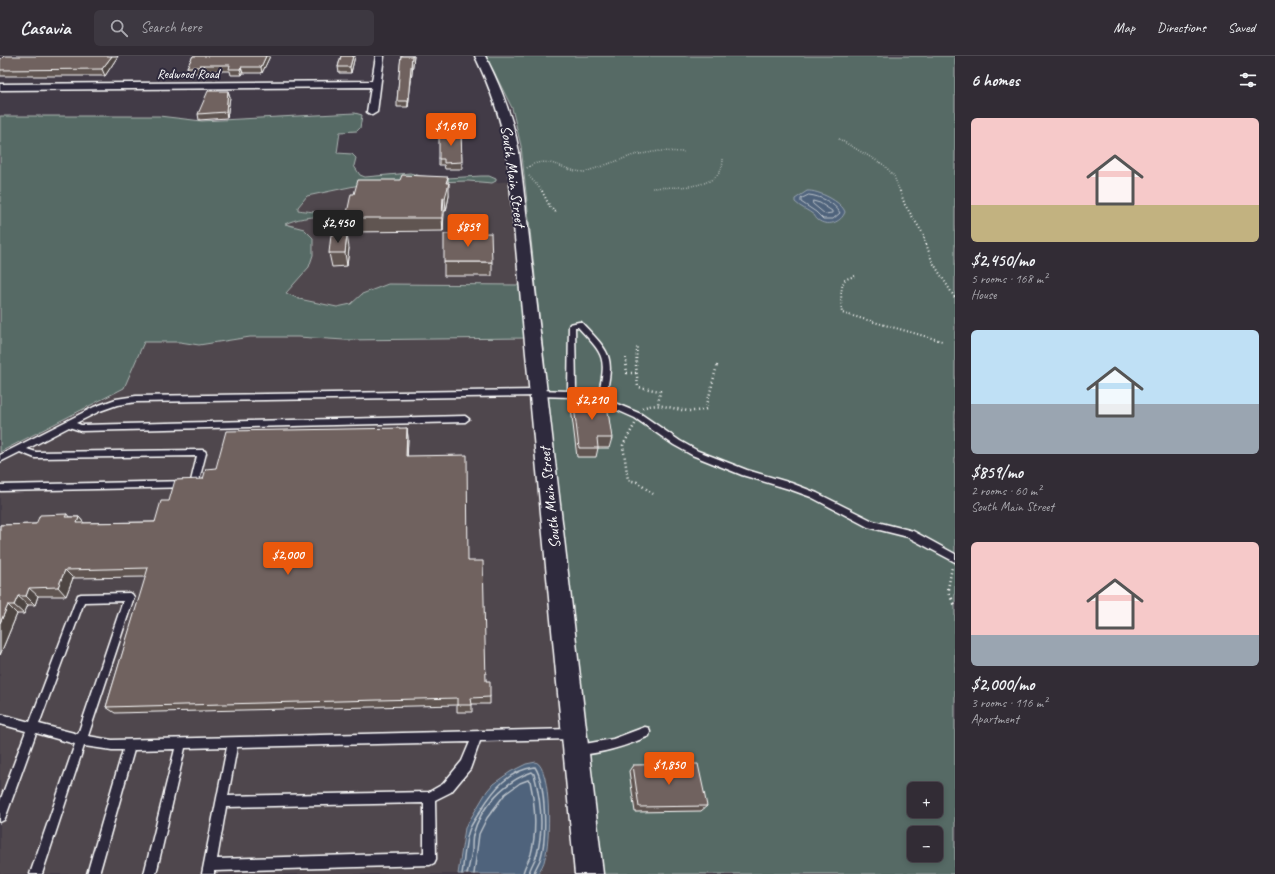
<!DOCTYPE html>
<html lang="en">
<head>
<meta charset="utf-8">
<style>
	:root { --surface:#322c35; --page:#3d3841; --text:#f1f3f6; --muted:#a8a7ad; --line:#4d4850; --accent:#ea580c }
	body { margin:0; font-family:Caveat,sans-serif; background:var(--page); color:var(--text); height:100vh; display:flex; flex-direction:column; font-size:15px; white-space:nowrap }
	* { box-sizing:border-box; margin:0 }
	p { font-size:13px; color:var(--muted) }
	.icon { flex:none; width:22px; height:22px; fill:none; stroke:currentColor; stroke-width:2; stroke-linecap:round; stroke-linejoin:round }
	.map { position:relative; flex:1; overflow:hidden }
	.side { display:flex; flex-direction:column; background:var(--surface); width:320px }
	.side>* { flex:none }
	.fabs { position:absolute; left:907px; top:726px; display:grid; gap:8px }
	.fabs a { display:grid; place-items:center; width:36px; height:36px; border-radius:6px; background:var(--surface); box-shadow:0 2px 6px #0003,0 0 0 1px var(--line); font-size:20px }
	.price { position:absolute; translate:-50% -34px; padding:0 9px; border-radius:4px; background:var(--accent); color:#fff; font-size:13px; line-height:26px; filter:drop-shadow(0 1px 2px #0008) }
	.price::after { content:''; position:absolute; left:50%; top:24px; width:12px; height:9px; margin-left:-6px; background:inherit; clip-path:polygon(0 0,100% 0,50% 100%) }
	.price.active { background:#222; color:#fff }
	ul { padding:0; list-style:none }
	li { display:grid; align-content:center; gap:8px; height:212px; padding:0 16px }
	li span { display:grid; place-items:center; height:124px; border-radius:6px; color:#555 }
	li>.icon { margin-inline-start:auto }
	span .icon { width:72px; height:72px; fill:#fffc; stroke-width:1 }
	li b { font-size:17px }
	h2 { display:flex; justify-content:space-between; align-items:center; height:48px; padding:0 16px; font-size:17px }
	header { display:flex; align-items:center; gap:24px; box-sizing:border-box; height:56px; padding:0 20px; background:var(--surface); border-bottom:1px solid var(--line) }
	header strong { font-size:19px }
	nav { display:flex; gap:22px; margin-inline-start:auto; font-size:14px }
	.search { width:280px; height:36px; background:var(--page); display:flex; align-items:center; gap:10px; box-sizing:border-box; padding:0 14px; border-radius:6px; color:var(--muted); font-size:15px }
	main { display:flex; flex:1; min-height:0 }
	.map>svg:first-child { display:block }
	.built { fill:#50474e }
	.green { fill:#576b65; stroke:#abb5b2; fill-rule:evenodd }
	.water { fill:#50647b; stroke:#96a2b0 }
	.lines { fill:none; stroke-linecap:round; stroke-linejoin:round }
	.shore-far1 { stroke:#b9c1ca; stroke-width:1 }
	.shore { stroke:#b9c1ca; stroke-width:1.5 }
	.service-casing { stroke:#fff; stroke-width:3 }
	.minor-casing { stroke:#fff; stroke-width:3 }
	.tertiary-casing { stroke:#fff; stroke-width:3 }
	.path-far3 { stroke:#fff; stroke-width:1.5; stroke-dasharray:0.5 2; stroke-linecap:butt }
	.path-far2 { stroke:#fff; stroke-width:2; stroke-dasharray:1 2.5; stroke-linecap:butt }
	.path-far1 { stroke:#fff; stroke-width:2.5; stroke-dasharray:1 3; stroke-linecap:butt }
	.path { stroke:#fff; stroke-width:3; stroke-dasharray:1.5 4; stroke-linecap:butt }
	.service { fill:#2f2a3d; fill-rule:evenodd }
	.minor { fill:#2f2a3d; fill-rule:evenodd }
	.tertiary { fill:#2f2a3d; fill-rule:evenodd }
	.wall { fill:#605451; stroke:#fff }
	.shaded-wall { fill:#4e4542; stroke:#fff }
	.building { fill:#70625e; stroke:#fff }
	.labels { text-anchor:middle; stroke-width:4; stroke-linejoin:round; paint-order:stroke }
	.far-street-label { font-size:13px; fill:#fff; stroke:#2f2a3d }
	.street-label { font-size:16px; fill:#fff; stroke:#2f2a3d }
</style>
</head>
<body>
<header>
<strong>Casavia</strong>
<div class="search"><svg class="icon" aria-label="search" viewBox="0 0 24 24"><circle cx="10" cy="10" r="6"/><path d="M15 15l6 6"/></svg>Search here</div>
<nav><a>Map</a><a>Directions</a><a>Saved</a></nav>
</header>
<main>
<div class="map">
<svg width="955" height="818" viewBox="0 0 955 818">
	<rect width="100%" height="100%" fill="#423b47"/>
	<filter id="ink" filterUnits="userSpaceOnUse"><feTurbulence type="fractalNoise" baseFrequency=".025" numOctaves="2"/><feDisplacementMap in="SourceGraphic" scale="8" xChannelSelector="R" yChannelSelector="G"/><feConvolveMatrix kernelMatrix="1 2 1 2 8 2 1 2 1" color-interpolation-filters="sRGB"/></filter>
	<g filter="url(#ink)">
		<path class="built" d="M433,125h35l24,2 19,-2 9,104 -132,-1 -26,10 -11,10 -14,3 -38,-8 -13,-6 8,-10 -9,-59 15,-6 23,-1 11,5 5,-3 -12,-5 -29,-4v-3l9,-11 57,-12z
			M250,281h48l46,3 183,-2 51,536h-578v-422l124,-64 20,-46h36l19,3z"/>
		<path class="green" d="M486,0h469v818h-356l-78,-728 -9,-38zM914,733h22v22h-22zM914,777h22v22h-22z
			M355,57l7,2 -2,13 -3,3 -17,1 -3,21 15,1 4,4 -2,8 6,9 5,2 45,-4 11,3 26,2 34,-2h8l7,3v2l-4,2 -24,-2 -104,3 -57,12 -9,11v3c11,2 37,2 43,12 -8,3 -11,-4 -18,-5 -11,-1 -28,2 -38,7l19,5 9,9v17l-4,12 -23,26 13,6 38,8 14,-3 11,-10 26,-10 132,1 7,53 -183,2 -46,-3h-48l-51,8 -19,-3h-36l-20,46 -124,64v-336h159l43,5z"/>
		<path class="water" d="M807,135c11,-1 35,11 38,21 -4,11 -18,15 -27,8 -2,-1 -3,-4 -4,-5 -6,-5 -13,-7 -19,-13v-3z
			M536,706c16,7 14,81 9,96 -1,6 -4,11 -8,16h-79l7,-46 22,-37 6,-7 17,-12 16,-8z"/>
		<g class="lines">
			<path class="shore-far1" d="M809,139c11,1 26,8 31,18l-7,6h-10l-7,-7 -15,-10v-3z
				M813,145l7,2 12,8v2l-7,1 -12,-10z"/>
			<path class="shore" d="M462,818c2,-12 3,-36 8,-46 3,-6 7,-12 11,-18 13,-21 28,-40 54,-43 11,17 12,70 6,90 -1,6 -6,10 -7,17
				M467,818c2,-8 4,-16 5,-24 0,-5 0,-10 1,-15 7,-28 32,-54 59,-63l2,2c7,26 10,54 3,80 -2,7 -7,13 -8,20
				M474,818l5,-40 8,-16 18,-24 15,-11 8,-3 2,1c5,23 7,50 1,73 -2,7 -7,12 -8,20"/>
			<defs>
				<path id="service" d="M579,266h2c30,32 34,33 24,77l36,15 39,27 18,10 49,19 44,13 26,10 56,28 40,10 42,23v8l-47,-25 -40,-10 -57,-30 -22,-8 -47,-14 -50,-20 -18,-10 -39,-27 -36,-16 -27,-5 -34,-1 -402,6 -19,3 -17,6 -24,12 5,2 384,-9 4,3 -4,3 -384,9 -12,-4 -42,22 9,3 166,-2 3,1 1,2 -8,31 -1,2 -3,1 -194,4v-6l191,-4 6,-25 -162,2 -15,-6 -20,10v-7l94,-48 22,-8 20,-3 402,-6 30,1 1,-65 1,-2zM575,271h3c27,29 29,30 20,70l-22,-5z
					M129,537l3,1 2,3 -46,139 24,4 460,-11 4,1 1,4 -1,4 -4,1 -92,2 -10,28 -19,23 -16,8 1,59 -2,4 -4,2 -216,6v3h-12l25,-127 -42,1 -29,126h-12l31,-125 -41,1 -35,124h-12l36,-124h-11l-28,-4 -42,128h-12l45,-130 -39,-11 -30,83 -2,4 -4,2v-21l26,-70 -26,-7v-10l30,8 48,-127 3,-1zM123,545l-45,133 -39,-10 45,-122zM470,686l-8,19 -19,23 -14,8 -201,4 9,-49zM424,747v50l-207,6 9,-52z
					M645,671l4,1 1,4 -1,4c-23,10 -45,17 -70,19l-4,-1 -1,-4 1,-4 4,-1 34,-6z"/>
				<path id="minor" d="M376,0h8l-7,56 -5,3 -5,-3 4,-25 -371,3v-6l372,-3z"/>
				<path id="tertiary" d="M475,0h10c16,31 28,62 34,96l84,722h-28l-68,-722c-6,-34 -17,-65 -32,-96z"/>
			</defs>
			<use href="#service" class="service-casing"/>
			<use href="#minor" class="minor-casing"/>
			<use href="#tertiary" class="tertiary-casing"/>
			<path class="path-far3" d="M839,83l45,26 10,11 6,16
				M527,112c20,-15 36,4 58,4l49,-17 26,-4 24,1
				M529,120l14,16
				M652,132c22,-2 71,4 71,-29"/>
			<path class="path-far2" d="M542,135l8,16 7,6
				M900,135l5,14 17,27 10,29 23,37
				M855,220c-3,1 -7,2 -10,4 -5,4 -4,27 -3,33l100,28
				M626,302l1,8
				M636,310l1,-19
				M717,310l1,-3"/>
			<path class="path-far1" d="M626,309l1,8h9
				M636,309l2,22 22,4 -2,14
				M642,352c23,-9 39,9 64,1l11,-44
				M635,368l-12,21 5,35 9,2 16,12
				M948,533l4,-22"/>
			<path class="path" d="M949,532l-1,4 7,13"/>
			<use href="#service" class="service"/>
			<use href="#minor" class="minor"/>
			<use href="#tertiary" class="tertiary"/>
		</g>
		<path class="wall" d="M118,0l-13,20h-105v-16z
			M193,0h77l-8,17h-19l-1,2h-11l-1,-4h-29l-1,2h-11l-2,-6z
			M341,0h14l-4,17h-12l-1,-6z
			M401,0h13l-6,51h-11v-6z
			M228,35l2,6 -3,21 -28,2 -1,-6z
			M461,76l1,37h-17l-1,-4h-5v-6l4,-23z
			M448,127l1,13 -3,15h-2l-1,20 -94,1 -3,-14 8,-24z
			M349,192l-2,18 -15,1 -3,-14z
			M444,206h48v14h-48z
			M573,342l39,40 -3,10h-11l-2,9h-19l-6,-49z
			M407,372l1,10 -1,18 61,105 18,120 4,16v7h-18v8h-15v-7l-342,8 -9,-6 40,-130 -73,1 -7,18h-28l-3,9h-7l-4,9h-7l-17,41v-130l36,-1 31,-10 2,3h10l5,6 71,-1 14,-21 34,-22 13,-11z
			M633,709l74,41 -6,5 -66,1 -6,-41z"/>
		<path class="shaded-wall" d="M112,0h6l-13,20 -3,-7z
			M266,0h4l-8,17 -1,-6z
			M353,0h2l-4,17 -1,-6z
			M412,0h2l-6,51v-6z
			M200,9h4l2,6h-5l-1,2 -1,-6z
			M241,11l2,6 -1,2 -2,-6z
			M228,35l2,6 -3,21 -1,-6z
			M448,121v9l1,-3v13l-3,15 -1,-13 1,-15z
			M443,141l1,14 -1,20 -1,-13z
			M347,178l2,14 -2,18 -2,-13z
			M407,372l1,10 -1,28 -1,-10z
			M79,461l8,10 -10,-4z
			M65,514l8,8 -7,18 -8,-9z
			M29,532l9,8 -3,9 -9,-9z
			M18,540l10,9 -4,9 -10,-9z
			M8,549l9,9 -17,41v-32z"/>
		<path class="building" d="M4,0h108l-10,13 -102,1v-10z
			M193,0h73l-5,11h-20l-1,2h-11l1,-4h-30l-1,2h-12z
			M341,0h12l-3,11h-12z
			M401,0h11l-4,45h-11l3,-37z
			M208,35h20l-2,21 -28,2z
			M443,76h18l1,30 -18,1v-4h-5v-23h4z
			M402,119l46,2 -2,6h3l-4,15 -2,-1 -1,21h-96l5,-24h3l4,-14h42z
			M491,177l1,29h-48v-28z
			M347,178l-2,19h-16l2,-18z
			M573,342h33l6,40h-15l1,10h-19z
			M407,372l-1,28 61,-1 1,106h15l3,120h4v16l-19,1 1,7h-15v-7l-351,9 42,-139 -83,2 -7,17 -29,1 -3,8h-8l-4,9h-6l-8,18v-98l36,-1 4,-9 27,-1 -2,3h14l-2,6 78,-1 6,-21h8l6,-21 28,-1 3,-10 10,-1 10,-37z
			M698,708l9,42 -68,1 -6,-42z"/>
	</g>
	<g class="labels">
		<g class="far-street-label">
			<text x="188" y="22">Redwood Road</text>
		</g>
		<g class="street-label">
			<text transform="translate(514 120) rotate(82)" y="6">South Main Street</text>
			<text transform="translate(549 442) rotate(-96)" y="6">South Main Street</text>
		</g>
	</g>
</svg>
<div class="fabs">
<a>+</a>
<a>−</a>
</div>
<b class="price" style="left:451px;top:91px">$1,690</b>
<b class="price active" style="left:338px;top:188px">$2,450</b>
<b class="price" style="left:468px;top:192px">$859</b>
<b class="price" style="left:592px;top:365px">$2,210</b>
<b class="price" style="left:288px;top:520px">$2,000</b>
<b class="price" style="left:669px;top:730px">$1,850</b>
</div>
<section class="side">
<h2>6 homes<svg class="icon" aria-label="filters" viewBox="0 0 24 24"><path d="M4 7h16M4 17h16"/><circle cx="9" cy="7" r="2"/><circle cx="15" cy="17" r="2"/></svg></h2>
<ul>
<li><span style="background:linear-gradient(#f6c9c9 70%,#c2b280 0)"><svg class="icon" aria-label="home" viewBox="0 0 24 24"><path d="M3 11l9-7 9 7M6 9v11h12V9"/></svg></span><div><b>$2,450/mo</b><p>5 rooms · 168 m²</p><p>House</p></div></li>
<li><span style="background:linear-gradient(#bfe0f5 60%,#9aa5b1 0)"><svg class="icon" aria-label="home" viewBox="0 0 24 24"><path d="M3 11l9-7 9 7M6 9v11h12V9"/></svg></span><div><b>$859/mo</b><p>2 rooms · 60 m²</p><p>South Main Street</p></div></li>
<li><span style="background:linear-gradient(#f6c9c9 75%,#9aa5b1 0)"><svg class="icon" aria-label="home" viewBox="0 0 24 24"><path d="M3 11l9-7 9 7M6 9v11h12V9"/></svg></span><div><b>$2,000/mo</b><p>3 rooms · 116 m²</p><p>Apartment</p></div></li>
</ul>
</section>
</main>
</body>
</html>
